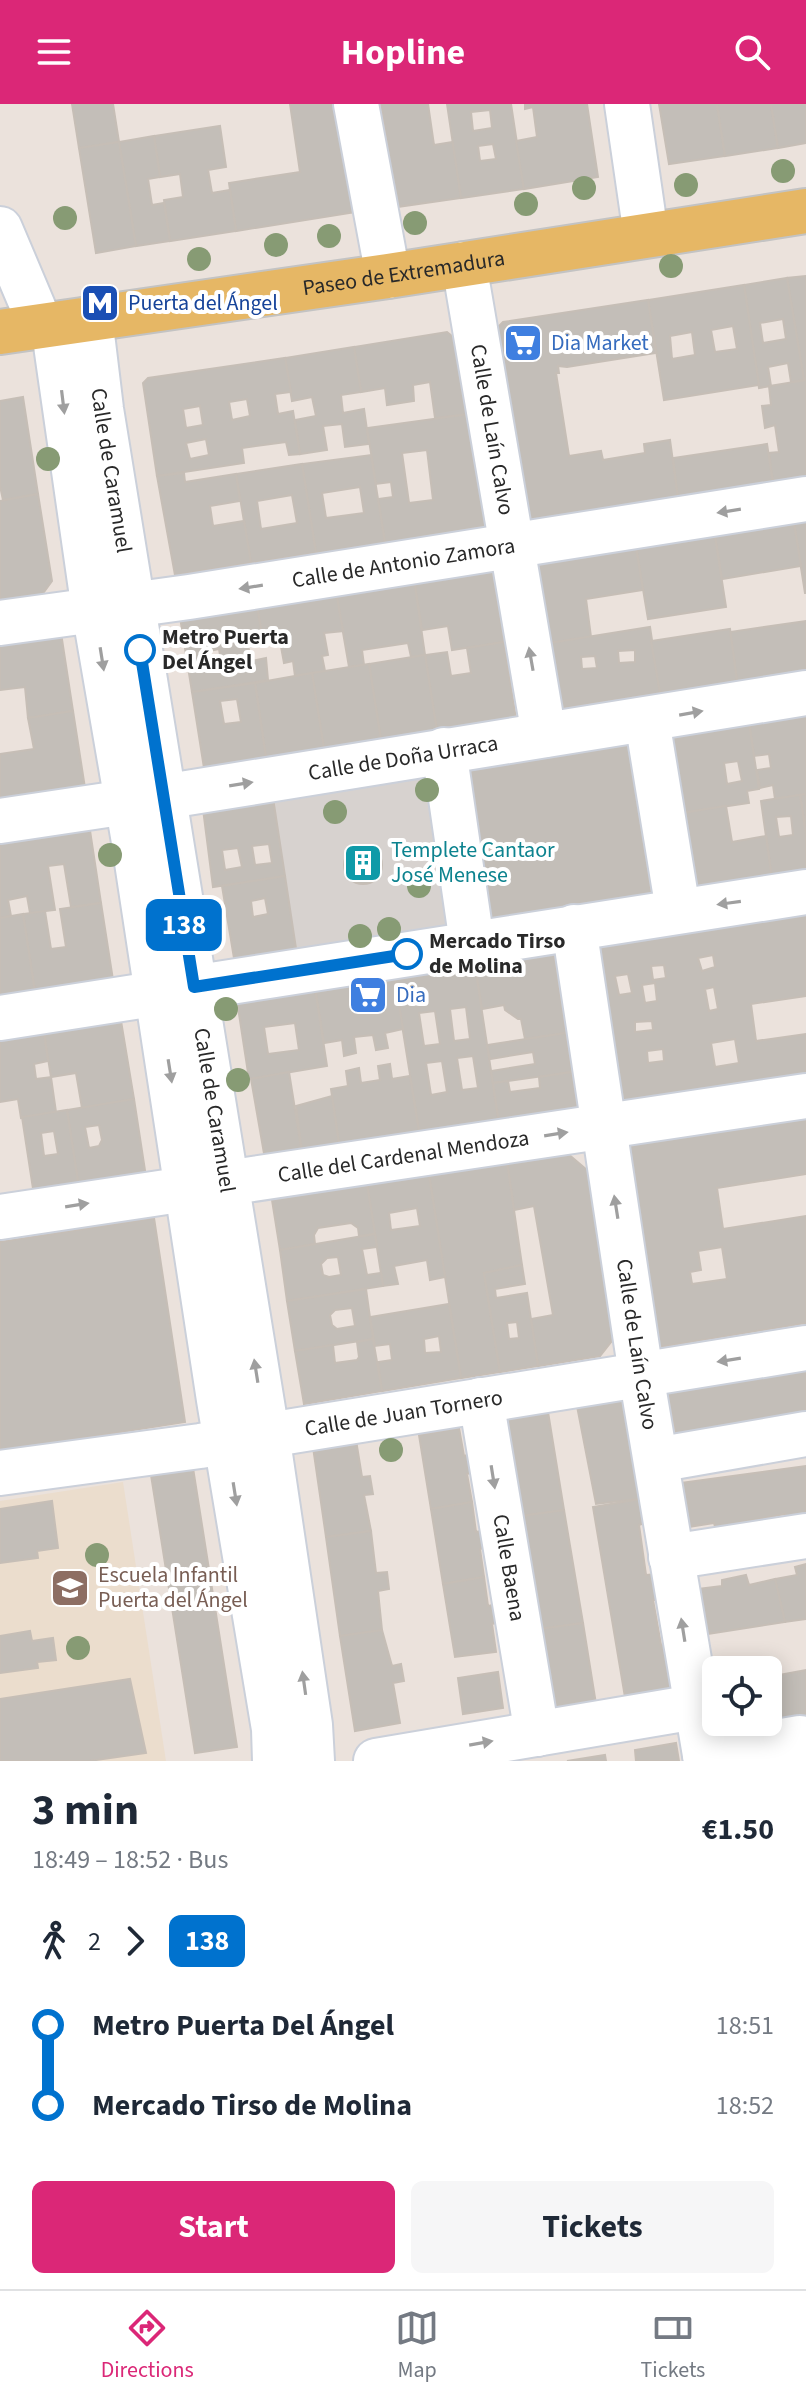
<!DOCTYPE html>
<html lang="en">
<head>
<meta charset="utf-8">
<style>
	body { margin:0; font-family:"Source Sans 3",sans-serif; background:#f6f6f7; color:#1f2937; height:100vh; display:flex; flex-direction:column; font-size:30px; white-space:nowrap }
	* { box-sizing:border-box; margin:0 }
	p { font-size:26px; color:#747a83 }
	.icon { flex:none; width:44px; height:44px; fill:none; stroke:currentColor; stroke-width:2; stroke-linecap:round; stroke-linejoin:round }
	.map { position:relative; height:1657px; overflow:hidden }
	.side { display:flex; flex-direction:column; background:#fff; flex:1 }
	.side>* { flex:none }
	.badge { padding:0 16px; border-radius:12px; font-size:28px; line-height:52px }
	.controls { position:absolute; left:702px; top:1552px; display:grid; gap:16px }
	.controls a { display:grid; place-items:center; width:80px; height:80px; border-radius:12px; background:#fff; box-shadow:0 4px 20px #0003; font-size:40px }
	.map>.badge { position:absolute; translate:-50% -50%; box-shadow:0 0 0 4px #fff }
	.legs { display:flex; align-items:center; gap:12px; height:88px; padding:0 32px; font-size:26px }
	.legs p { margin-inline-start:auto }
	.head { display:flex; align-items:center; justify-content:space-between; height:136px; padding:0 32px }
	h1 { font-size:44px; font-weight:700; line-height:60px }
	.primary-button { display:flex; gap:16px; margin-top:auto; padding:16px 32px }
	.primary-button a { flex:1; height:92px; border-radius:12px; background:#db2777; color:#fff; font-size:32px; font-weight:700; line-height:92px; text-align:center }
	.primary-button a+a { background:#f6f6f7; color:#1f2937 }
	ul { padding:0 32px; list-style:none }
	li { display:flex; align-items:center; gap:28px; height:80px; font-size:30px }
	li i { display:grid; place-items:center; width:12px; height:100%; margin:0 10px; background:currentColor }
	li i::after { content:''; width:20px; height:20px; margin:-10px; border:6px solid; border-radius:50%; background:#fff }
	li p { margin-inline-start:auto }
	li:first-child i { background:linear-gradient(#0000 50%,currentColor 0) }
	li:last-child i { background:linear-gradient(currentColor 50%,#0000 0) }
	header { display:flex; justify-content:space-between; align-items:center; height:104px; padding:0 32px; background:#db2777; color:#fff; font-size:36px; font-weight:700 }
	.tabs { display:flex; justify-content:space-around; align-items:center; height:112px; border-top:2px solid #e0e1e3; background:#fff; font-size:22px; color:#747a83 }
	.tabs a { display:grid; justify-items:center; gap:4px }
	.tabs .current { color:#db2777 }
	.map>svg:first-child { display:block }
	.education { fill:#ebddcd }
	.plaza { fill:#d7d2cf }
	.building { fill:#c3beb8; stroke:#c6beb6; stroke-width:2; fill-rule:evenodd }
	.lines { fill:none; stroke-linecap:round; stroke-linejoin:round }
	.minor-casing { stroke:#cbd0da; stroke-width:48 }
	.major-casing { stroke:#c3c3c3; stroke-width:48 }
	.minor { stroke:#fff; stroke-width:44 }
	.major { stroke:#e6b765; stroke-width:44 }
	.tree { fill:#879b74 }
	.oneway { fill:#9f9f9f }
	.line-1-casing { stroke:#fff; stroke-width:18 }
	.line-1 { stroke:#0072ce; stroke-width:12 }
	.stop-1-dot { fill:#fff; stroke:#0072ce; stroke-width:4 }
	.labels { text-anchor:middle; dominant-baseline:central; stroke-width:8; stroke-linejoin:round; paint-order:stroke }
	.street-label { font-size:22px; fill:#292929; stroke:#fff }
	.transit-label { font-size:22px; fill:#164399; stroke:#fff; text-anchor:start }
	.shop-label { font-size:22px; fill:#366cbe; stroke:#fff; text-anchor:start }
	.stop-label { font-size:22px; font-weight:bold; fill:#292929; stroke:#fff; text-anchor:start }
	.culture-label { font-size:22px; fill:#0d838f; stroke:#fff; text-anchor:start }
	.education-label { font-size:22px; fill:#785e54; stroke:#fff; text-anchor:start }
</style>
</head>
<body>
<header><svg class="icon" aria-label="menu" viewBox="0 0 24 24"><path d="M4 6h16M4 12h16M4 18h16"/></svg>Hopline<svg class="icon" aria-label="search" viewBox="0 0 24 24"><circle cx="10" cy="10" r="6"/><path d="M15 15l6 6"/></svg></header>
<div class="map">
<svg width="806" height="1657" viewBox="0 0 806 1657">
	<rect width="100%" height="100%" fill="#ebe2dc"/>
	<path class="education" d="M123 1378 166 1657H0V1397Z"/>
	<path class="plaza" d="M459 667 483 819 297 851 273 694Z"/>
	<g class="building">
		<path d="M72 0H113L119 38 79 44Z"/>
		<path d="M290 0H339L356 108 236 127 229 79 300 68Z"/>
		<path d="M381 0H428L434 41 453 38 461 94 397 103Z"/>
		<path d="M447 0H511L524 85 461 94ZM490 6 492 24 473 27 471 8ZM493 40 496 55 480 57 478 42Z"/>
		<path d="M525 0H587L598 73 524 85 516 37 537 33 533 3 525 5Z"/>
		<path d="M659 0H717L725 52 669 60Z"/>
		<path d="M717 0H771L778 44 725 52Z"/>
		<path d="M771 0H806V39L778 44Z"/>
		<path d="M220 22 226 63 208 66 212 89 230 86 236 127 170 137 164 96 183 93 180 70 160 73 154 32Z"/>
		<path d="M154 32 160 73 148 75 152 101 164 99 170 137 136 142 119 38Z"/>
		<path d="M119 38 136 142 96 149 79 44Z"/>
		<path d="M806 172V275L804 276 787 174Z"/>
		<path d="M787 174 804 276 791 278 788 259 768 263 771 282 759 284 744 181ZM783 215 786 235 763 239 760 219Z"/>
		<path d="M744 181 759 281 664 296 648 196ZM733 222 737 245 715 248 711 226ZM692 228 695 251 672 255 670 232Z"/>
		<path d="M648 196 656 249 567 263 558 262 559 269H556L569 352 601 347 603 356 645 349 644 340 670 336 678 394 535 416 528 414 496 230 498 223 503 218Z"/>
		<path d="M447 228 457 236 469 310 435 314 430 278 413 281 414 297 387 301 385 284 361 288 354 243Z"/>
		<path d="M354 243 361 288 341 291 343 309 364 305 369 340 345 343 342 320 323 322 327 346 300 350 295 316 316 312 312 293 292 297 285 254Z"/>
		<path d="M285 254 291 288 275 290 278 310 293 307 300 350 289 351 286 338 242 344 244 359 157 372 143 279 148 274ZM247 295 250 312 232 316 229 298ZM200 302 203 321 186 324 183 305ZM206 335 209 351 190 355 186 339Z"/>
		<path d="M806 276V374L773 379 769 349 779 348 775 321 765 324 762 302 771 301 769 282Z"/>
		<path d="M23 293 38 390 3 396 0 382V297Z"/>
		<path d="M469 310 487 422 385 439 378 395 393 393 391 378 376 380 367 324ZM427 346 433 396 409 399 402 349Z"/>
		<path d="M767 340 773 379 678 394 673 354Z"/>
		<path d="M371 351 385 439 316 449 302 360ZM360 383 364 409 326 414 322 389Z"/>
		<path d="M302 360 316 449 251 459 236 370ZM292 391 297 419 261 425 257 397Z"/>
		<path d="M184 369 185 378 236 370 240 397 210 402 213 422 244 417 251 459 175 471 157 372Z"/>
		<path d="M38 390 52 477 41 492 0 498V397Z"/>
		<path d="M806 411V489H805L793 413Z"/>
		<path d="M793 413 801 462 722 475 714 426Z"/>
		<path d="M714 426 726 503 648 515 635 437Z"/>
		<path d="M635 437 643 486 586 495 591 533 543 540 532 468 544 452Z"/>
		<path d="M492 463 504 538 452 546 448 522 422 526 414 475Z"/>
		<path d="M414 475 425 551 411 553 408 539 362 546 364 561 349 563 336 488Z"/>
		<path d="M336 488 343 527 324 529 328 551 322 552 325 567 295 572 293 557 284 559 280 537 263 538 257 501Z"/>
		<path d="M257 501 263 538 248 541 251 557 266 554 268 576 192 588 180 513ZM219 545 222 562 206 564 204 548Z"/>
		<path d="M806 517V566L737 577 730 528Z"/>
		<path d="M650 523 660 589 554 606 543 540ZM635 546V558L619 559 618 547ZM595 552 597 564 582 565 581 553Z"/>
		<path d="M730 525 737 577 660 589 651 537Z"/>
		<path d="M61 529 73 607 28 614 25 583 0 586V539Z"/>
		<path d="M504 538 516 615 437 627 425 551 447 548 451 572 471 569 467 544Z"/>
		<path d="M425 551 437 627 381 636 369 560Z"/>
		<path d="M369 560 381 636 324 645 312 569Z"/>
		<path d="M312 569 324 645 266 654 255 579Z"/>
		<path d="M255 579 266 654 204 664 192 588ZM237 595 241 618 224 620 220 597Z"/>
		<path d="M73 607 85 684 0 697V650L34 645 28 614Z"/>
		<path d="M806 610V690L775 695 773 681 760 684 757 666 771 664 769 650 754 652 749 619Z"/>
		<path d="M749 619 759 685 747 687 749 699 681 709 669 632ZM738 657 742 677 727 680 724 659Z"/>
		<path d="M628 641 652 792 483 819 459 667Z"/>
		<path d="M806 690V730L800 691Z"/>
		<path d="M800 691 806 730V770L772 775 761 697ZM791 712 793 731 779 733 776 713Z"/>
		<path d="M273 694 285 772 213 783 203 705ZM269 740 272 759 255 761 252 742ZM238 744 242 763 225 766 222 746Z"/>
		<path d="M726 702 732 738 766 732 772 775 693 789 681 709Z"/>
		<path d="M89 720 101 799 71 803 64 760 48 762 55 806 30 809 27 792 8 796 11 812 0 814V734Z"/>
		<circle cx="363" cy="761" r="19"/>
		<path d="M285 772 297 851 235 860 222 782ZM265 794 268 810 253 813 251 797Z"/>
		<path d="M101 799 113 876 35 888 23 810 45 807 51 845 66 843 60 805Z"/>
		<path d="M23 810 35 888 0 893V814Z"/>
		<path d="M806 811V892L751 900 756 937 806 930V971L618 1000 594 844ZM713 851 715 863 702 867 698 854ZM664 861 666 874 653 876 651 862ZM628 870 632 889 619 891 615 872ZM655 879 657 897 645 899 642 881ZM714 883 718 905 709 907 705 885ZM652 917 653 926 635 928V918ZM735 935 739 959 715 963 711 939ZM663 945 664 957 648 959 647 947Z"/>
		<path d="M554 850 566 929 525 935 521 915H518L505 906 504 901 482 905 475 862Z"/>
		<path d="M475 862 499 1019 419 1027 394 871ZM466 903 470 935 454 937 450 905ZM435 907 440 940 424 942 419 909ZM473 952 478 984 462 986 457 954ZM442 957 447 988 431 991 426 959Z"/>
		<path d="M394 871 403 925 385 929 388 944 376 946 373 931 354 933 356 949 344 952 342 936 324 939 315 884Z"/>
		<path d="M315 884 327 962 249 975 237 897ZM295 919 299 946 268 950 264 923Z"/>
		<path d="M121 917 134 995 82 1004 76 969 51 973 44 929Z"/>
		<path d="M44 929 48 957 34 960 36 975 51 973 56 1008 21 1014 18 995 0 998V936Z"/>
		<path d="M566 929 572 968 493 979 491 967 535 960 533 948 490 955 487 941Z"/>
		<path d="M390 960 392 975 410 972 419 1027 339 1040 331 985 348 982 346 967 359 964 361 979 380 976 378 962Z"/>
		<path d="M289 968 302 1049 265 1055 251 975Z"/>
		<path d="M572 968 578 1007 499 1019 493 979 508 977 510 988 540 984 539 973Z"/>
		<path d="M332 992 339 1040 302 1049 296 1002Z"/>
		<path d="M134 995 146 1073 79 1084 67 1006ZM99 1021 102 1036 99 1042 89 1044 85 1023Z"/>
		<path d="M67 1006 79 1084 34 1091 22 1013ZM54 1027 58 1050 44 1052 41 1029Z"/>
		<path d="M806 1009V1070L717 1084 723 1125 806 1112V1219L659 1243 622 1035ZM722 1143 727 1175 692 1180 690 1168 701 1166 698 1147Z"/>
		<path d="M567 1049 587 1066 615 1233 600 1252 538 1262 531 1215 553 1211 534 1102 514 1106 507 1058Z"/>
		<path d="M507 1058 522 1161 484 1169 500 1268 461 1274 429 1071Z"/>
		<path d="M429 1071 445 1173 430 1176 427 1156 394 1162 398 1180 383 1182 367 1080ZM417 1104 420 1122 391 1126 389 1109Z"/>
		<path d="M367 1080 375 1130 359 1132 358 1124 351 1119 318 1124 314 1131 315 1140 280 1146 272 1096Z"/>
		<path d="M154 1114 185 1318 0 1347V1138Z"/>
		<path d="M375 1130 377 1143 362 1145 367 1171 381 1169 383 1182 287 1197 280 1146ZM338 1153 341 1171 329 1173 323 1171 321 1160 327 1154Z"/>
		<path d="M522 1161 525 1180 495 1185 496 1194 527 1189 538 1262 500 1268 484 1169ZM517 1218 519 1234 509 1235 507 1219Z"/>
		<path d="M366 1185 373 1235 295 1247 287 1197ZM352 1204 355 1222 337 1225 332 1221 330 1211 335 1206Z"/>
		<path d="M449 1200 461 1274 382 1287 378 1258 392 1256 390 1240 375 1242 370 1213ZM439 1232 441 1248 425 1249 424 1235Z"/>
		<path d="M373 1235 382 1287 304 1300 295 1247 333 1241 335 1259 357 1256 359 1253 357 1238Z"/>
		<path d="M806 1266V1309L677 1334 667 1288Z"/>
		<path d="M626 1295 646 1394 596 1400 577 1302Z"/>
		<path d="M548 1308 564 1406 521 1412 502 1316Z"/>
		<path d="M459 1324 464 1352 467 1351 471 1369 467 1370 472 1398 431 1405 419 1331Z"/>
		<path d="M356 1336 362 1373 370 1372 373 1390 364 1391 371 1427 326 1433 313 1343Z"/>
		<path d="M806 1362V1417L789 1419 785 1410 738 1419V1425L716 1426 714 1419 688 1423 680 1379Z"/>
		<path d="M193 1364 237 1643 195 1649 151 1371Z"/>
		<path d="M646 1394 650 1417 639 1421 646 1471 656 1470 662 1496H653L661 1541 669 1543 673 1562 667 1565 673 1590 626 1599 593 1403Z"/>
		<path d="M52 1397 58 1444 37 1447 38 1454 0 1459V1405Z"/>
		<path d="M472 1398 476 1428 481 1427 484 1444 480 1445 484 1473 443 1480 431 1405Z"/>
		<path d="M564 1406 583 1519 539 1525 521 1412Z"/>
		<path d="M371 1427 376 1469 387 1468 389 1485 378 1487 382 1526 340 1532 326 1433Z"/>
		<path d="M806 1460V1515L785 1518 775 1475 797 1471 795 1463Z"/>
		<path d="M746 1471 749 1481 775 1475 785 1518 707 1530 697 1485 722 1482V1476Z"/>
		<path d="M484 1473 488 1502 493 1501 496 1519 492 1520 496 1548 455 1553 443 1480Z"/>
		<path d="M583 1519 596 1600 551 1609 539 1525Z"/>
		<path d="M382 1526 392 1562 401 1560 404 1577 393 1579 400 1619 355 1627 340 1532Z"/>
		<path d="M30 1527 32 1537 53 1534 56 1556 37 1558 38 1564 0 1569V1532Z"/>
		<path d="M806 1566V1614L719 1627 718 1618H768V1573Z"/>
		<path d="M498 1568 503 1604 463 1610 458 1574Z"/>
		<path d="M130 1575 146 1649 89 1657H0V1595Z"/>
		<path d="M676 1639 679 1657H636L635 1646Z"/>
		<path d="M605 1651 606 1657H567Z"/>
	</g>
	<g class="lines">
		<defs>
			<g id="minor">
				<path d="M356 0 388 172"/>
				<path d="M627 0 646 131"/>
				<path d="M0 125 41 222"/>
				<path id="s1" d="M464 160 544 631"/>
				<path id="s2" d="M90 214 101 305 267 1330 310 1621 312 1657"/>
				<path d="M53 220 94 506 133 732 219 1296 274 1625 275 1657"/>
				<path id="s3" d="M0 519 189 493 806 395"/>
				<path d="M647 616 678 806"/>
				<path d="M444 646 472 839"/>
				<path id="s4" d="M0 717 187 689 806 589"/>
				<path id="s5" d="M574 823 641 1270 706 1657"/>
				<path d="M0 914 806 788"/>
				<path id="s6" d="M0 1113 806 992"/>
				<path id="s7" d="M481 1296 537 1630"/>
				<path d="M656 1356 806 1330"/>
				<path id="s8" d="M0 1369 200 1342 806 1244"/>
				<path d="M671 1453 806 1432"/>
				<path d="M705 1650 800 1634 804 1657"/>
				<path d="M376 1657 695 1603"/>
			</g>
			<g id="major">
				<path id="s9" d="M0 228 388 172 806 107"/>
			</g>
		</defs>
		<use href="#minor" class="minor-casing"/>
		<use href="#major" class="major-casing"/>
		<use href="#minor" class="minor"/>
		<use href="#major" class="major"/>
	</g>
	<g class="tree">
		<circle cx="783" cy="67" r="12"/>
		<circle cx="686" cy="81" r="12"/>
		<circle cx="584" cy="84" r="12"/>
		<circle cx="526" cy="100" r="12"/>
		<circle cx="65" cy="114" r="12"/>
		<circle cx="415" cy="119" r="12"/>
		<circle cx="329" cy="132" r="12"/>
		<circle cx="276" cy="141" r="12"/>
		<circle cx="199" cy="155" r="12"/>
		<circle cx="671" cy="162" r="12"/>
		<circle cx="48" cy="355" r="12"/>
		<circle cx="427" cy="686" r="12"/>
		<circle cx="335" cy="708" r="12"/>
		<circle cx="110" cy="751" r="12"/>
		<circle cx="419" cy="782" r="12"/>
		<circle cx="389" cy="825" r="12"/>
		<circle cx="360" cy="832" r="12"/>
		<circle cx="226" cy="905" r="12"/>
		<circle cx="238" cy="976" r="12"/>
		<circle cx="391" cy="1346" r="12"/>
		<circle cx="97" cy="1451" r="12"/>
		<circle cx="78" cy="1544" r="12"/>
	</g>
	<defs><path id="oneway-solid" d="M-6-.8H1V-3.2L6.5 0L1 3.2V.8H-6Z" transform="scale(2)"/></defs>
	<g class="oneway">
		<use href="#oneway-solid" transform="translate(63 298) rotate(83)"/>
		<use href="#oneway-solid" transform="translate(729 407) rotate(171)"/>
		<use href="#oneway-solid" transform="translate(251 483) rotate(171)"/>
		<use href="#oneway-solid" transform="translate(102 555) rotate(81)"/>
		<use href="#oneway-solid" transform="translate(531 555) rotate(-100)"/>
		<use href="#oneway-solid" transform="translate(691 609) rotate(-10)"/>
		<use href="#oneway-solid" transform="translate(241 680) rotate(-9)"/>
		<use href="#oneway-solid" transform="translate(729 799) rotate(172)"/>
		<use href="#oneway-solid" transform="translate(170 967) rotate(81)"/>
		<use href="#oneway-solid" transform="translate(556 1030) rotate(-9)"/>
		<use href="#oneway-solid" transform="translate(77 1101) rotate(-9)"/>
		<use href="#oneway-solid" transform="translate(616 1103) rotate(-99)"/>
		<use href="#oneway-solid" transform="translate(729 1256) rotate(171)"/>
		<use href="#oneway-solid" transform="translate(256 1267) rotate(-99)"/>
		<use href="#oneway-solid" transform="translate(493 1373) rotate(81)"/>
		<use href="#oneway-solid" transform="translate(235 1390) rotate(81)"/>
		<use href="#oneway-solid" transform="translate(683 1526) rotate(-99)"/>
		<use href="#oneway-solid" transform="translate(304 1579) rotate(-98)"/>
		<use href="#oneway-solid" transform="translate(481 1639) rotate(-10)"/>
	</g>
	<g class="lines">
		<defs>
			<path id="line-1" d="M140 546 194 883 407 850"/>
		</defs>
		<use href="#line-1" class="line-1-casing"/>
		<use href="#line-1" class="line-1"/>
	</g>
	<defs>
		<symbol id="metro-square" viewBox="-11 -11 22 22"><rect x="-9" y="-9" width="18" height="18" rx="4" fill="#1a4fb4" stroke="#fff"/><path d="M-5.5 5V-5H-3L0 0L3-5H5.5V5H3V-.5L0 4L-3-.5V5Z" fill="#fff"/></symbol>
		<symbol id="supermarket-square" viewBox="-11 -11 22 22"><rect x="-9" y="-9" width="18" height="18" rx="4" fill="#3f7fe0" stroke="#fff"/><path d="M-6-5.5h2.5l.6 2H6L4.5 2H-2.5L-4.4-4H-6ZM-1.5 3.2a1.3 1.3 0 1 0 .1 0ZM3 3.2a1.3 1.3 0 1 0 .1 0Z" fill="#fff"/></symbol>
		<symbol id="building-square" viewBox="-11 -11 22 22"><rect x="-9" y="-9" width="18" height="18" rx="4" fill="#0f9aa8" stroke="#fff"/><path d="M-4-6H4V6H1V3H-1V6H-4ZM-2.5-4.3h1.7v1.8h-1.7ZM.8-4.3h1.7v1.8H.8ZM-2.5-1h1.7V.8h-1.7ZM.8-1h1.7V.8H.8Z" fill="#fff"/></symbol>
		<symbol id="school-square" viewBox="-11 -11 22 22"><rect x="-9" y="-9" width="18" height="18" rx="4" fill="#8d6e63" stroke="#fff"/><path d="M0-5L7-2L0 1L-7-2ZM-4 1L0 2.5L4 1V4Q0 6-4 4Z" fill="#fff"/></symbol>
	</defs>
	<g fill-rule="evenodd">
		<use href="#metro-square" x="78" y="177" width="44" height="44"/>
		<use href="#supermarket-square" x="501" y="217" width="44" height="44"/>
		<use href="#building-square" x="341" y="737" width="44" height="44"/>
		<use href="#supermarket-square" x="346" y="869" width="44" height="44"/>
		<use href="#school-square" x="48" y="1462" width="44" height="44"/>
	</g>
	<g class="stop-1-dot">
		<circle cx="140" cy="546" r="14"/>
		<circle cx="407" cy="850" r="14"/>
	</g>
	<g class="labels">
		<g class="street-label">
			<text stroke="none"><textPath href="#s9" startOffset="408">Paseo de Extremadura</textPath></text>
			<text stroke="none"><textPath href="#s1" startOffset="168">Calle de Laín Calvo</textPath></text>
			<text stroke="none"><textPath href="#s2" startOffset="154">Calle de Caramuel</textPath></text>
			<text stroke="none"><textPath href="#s3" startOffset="408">Calle de Antonio Zamora</textPath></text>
			<text stroke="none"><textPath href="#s4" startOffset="408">Calle de Doña Urraca</textPath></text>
			<text stroke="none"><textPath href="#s2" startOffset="802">Calle de Caramuel</textPath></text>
			<text stroke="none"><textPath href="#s6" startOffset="408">Calle del Cardenal Mendoza</textPath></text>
			<text stroke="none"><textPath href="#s5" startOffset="422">Calle de Laín Calvo</textPath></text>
			<text stroke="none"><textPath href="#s8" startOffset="408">Calle de Juan Tornero</textPath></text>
			<text stroke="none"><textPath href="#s7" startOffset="170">Calle Baena</textPath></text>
		</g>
		<g class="transit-label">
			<text x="128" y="199">Puerta del Ángel</text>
		</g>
		<g class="shop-label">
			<text x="551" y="239">Dia Market</text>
			<text x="396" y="891">Dia</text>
		</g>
		<g class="stop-label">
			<text x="162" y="533">Metro Puerta<tspan x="162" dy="25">Del Ángel</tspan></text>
			<text x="429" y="837">Mercado Tirso<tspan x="429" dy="25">de Molina</tspan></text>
		</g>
		<g class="culture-label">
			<text x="391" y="746">Templete Cantaor<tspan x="391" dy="25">José Menese</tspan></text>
		</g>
		<g class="education-label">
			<text x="98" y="1471">Escuela Infantil<tspan x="98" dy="25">Puerta del Ángel</tspan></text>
		</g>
	</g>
</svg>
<div class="controls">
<a><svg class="icon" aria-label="locate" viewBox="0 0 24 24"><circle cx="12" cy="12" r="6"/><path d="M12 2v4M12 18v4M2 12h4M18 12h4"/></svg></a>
</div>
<b class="badge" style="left:184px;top:821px;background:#0072ce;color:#fff">138</b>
</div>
<section class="side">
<div class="head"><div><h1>3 min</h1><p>18:49 – 18:52 · Bus</p></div><b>€1.50</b></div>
<div class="legs"><svg class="icon" aria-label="walk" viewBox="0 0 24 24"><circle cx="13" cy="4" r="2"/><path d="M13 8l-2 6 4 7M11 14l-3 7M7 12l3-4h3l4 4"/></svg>2<svg class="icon" aria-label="forward" viewBox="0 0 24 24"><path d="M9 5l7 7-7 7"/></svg><b class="badge" style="background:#0072ce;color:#fff">138</b></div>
<ul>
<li><i style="color:#0072ce"></i><b>Metro Puerta Del Ángel</b><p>18:51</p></li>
<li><i style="color:#0072ce"></i><b>Mercado Tirso de Molina</b><p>18:52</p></li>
</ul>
<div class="primary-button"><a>Start</a><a>Tickets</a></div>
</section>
<nav class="tabs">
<a class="current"><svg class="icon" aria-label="directions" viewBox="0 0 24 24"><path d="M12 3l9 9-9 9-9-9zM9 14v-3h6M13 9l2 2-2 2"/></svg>Directions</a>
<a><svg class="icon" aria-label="map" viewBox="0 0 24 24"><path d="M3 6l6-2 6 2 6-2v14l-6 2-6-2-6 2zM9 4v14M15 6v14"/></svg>Map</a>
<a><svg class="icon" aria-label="tickets" viewBox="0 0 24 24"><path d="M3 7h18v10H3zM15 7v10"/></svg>Tickets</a>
</nav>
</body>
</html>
